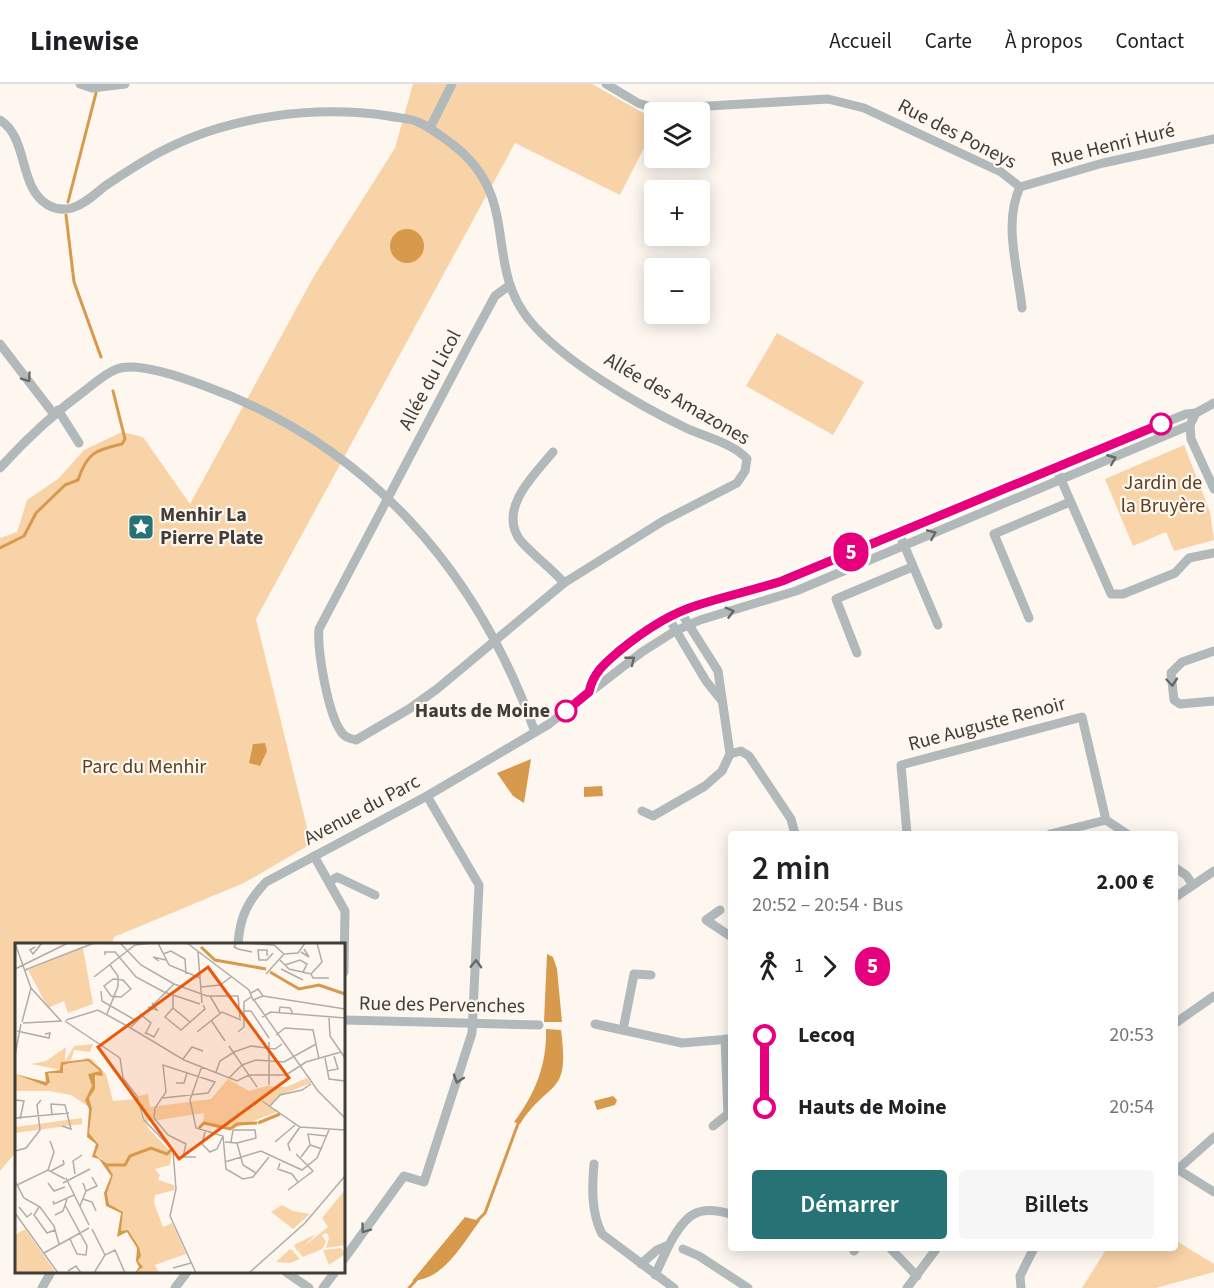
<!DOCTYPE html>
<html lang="fr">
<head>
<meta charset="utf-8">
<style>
	body { margin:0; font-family:"Source Sans 3",sans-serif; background:#f6f6f6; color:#202124; height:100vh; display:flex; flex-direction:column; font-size:22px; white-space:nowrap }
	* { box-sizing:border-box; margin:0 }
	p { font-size:20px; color:#757577 }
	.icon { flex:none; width:33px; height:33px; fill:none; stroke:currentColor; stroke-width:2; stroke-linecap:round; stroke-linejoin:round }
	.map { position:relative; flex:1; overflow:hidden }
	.sheet { position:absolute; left:728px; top:747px; width:450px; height:420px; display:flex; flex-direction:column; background:#fff; border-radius:6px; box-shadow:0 3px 15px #0003 }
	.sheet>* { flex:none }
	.badge { padding:0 12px; border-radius:20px; font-size:21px; line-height:39px }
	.tools { position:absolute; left:644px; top:18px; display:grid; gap:12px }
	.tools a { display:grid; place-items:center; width:66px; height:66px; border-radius:6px; background:#fff; box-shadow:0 3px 15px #0003; font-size:30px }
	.map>.badge { position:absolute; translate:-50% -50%; box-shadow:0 0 0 3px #fff }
	.legs { display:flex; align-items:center; gap:9px; height:66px; padding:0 24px; font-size:20px }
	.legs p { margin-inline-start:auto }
	.overview { display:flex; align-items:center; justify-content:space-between; height:102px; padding:0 24px }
	h1 { font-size:33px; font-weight:600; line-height:45px }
	.action { display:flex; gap:12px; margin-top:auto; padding:12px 24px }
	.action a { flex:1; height:69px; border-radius:6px; background:#277274; color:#fff; font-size:24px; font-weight:600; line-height:69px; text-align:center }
	.action a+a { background:#f6f6f6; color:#202124 }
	ul { padding:0 24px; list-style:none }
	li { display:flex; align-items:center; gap:21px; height:72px; font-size:22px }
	li i { display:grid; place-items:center; width:9px; height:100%; margin:0 8px; background:currentColor }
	li i::after { content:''; width:15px; height:15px; margin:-8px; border:4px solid; border-radius:50%; background:#fff }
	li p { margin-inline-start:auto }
	li:first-child i { background:linear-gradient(#0000 50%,currentColor 0) }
	li:last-child i { background:linear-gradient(currentColor 50%,#0000 0) }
	header { display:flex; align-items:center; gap:36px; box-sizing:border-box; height:84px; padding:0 30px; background:#fff; border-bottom:2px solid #e0e0e0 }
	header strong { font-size:28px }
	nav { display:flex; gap:33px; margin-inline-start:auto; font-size:21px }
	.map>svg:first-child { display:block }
	.green { fill:#f9d3a8 }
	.water { fill:#d7994b }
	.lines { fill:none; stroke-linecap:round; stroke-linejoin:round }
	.stream { stroke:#d7994b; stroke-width:3 }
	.minor { stroke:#b1b9ba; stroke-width:9 }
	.oneway { stroke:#686865 }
	.line-1-casing { stroke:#fff; stroke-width:14 }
	.line-1 { stroke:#e6007e; stroke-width:9 }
	.stop-1-dot { fill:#fff; stroke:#e6007e; stroke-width:3 }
	.labels { text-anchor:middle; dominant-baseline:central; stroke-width:4.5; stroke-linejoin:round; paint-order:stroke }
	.street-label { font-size:20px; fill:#403c37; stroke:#fdf7f0 }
	.park-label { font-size:20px; fill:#5a401f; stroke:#fdf7f0 }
	.poi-label { font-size:20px; font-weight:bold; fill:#403c37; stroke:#fdf7f0; text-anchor:start }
	.stop-label { font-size:20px; font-weight:bold; fill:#403c37; stroke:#fdf7f0; text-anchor:end }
	.inset-river { fill:none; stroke:#d7994b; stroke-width:3 }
	.inset-road { fill:none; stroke:#b1aca6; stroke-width:1.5 }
	.view { fill:#e8590c; fill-opacity:0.15; stroke:#e8590c; stroke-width:3 }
	.inset-edge { fill:none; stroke:#403c37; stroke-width:3 }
</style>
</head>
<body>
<header>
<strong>Linewise</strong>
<nav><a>Accueil</a><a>Carte</a><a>À propos</a><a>Contact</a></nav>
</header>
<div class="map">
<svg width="1214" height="1204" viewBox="0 0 1214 1204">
	<rect width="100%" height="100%" fill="#fdf7f0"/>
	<g class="green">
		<path d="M413 0H592L654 35V44L620 111 515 59 256 535 311 760 244 799 114 853 112 860H16V1068L0 1087V454L17 448 27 416 58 395 84 366 122 348 143 353 190 420 314 192 395 64Z"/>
		<path d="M777 249 864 298 833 351 746 302Z"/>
		<path d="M1184 361 1210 428 1214 456 1174 467 1166 448 1133 462 1105 395Z"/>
		<path d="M1175 1156 1214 1180V1188L1156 1204H1082L1107 1164H1174Z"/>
	</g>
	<g class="water">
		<circle cx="407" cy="162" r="17"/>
		<path d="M265 659 267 667 260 682 249 679 253 660Z"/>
		<path d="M531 675 524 719 513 712 497 689Z"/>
		<path d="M602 702 603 712 584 713V703Z"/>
		<path d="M547 870 553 873 557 885 562 938H544Z"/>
		<path d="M546 945 561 946C570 1014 550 994 520 1040L514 1038C535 1010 547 981 546 945Z"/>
		<path d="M613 1012 617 1016 615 1021 597 1026 594 1017Z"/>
		<path d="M465 1133 480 1137C461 1161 445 1195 412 1197Z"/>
	</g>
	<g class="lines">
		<g class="stream">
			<path d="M68 118 96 9"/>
			<path d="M66 131 74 198 101 273"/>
			<path d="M0 464 24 452 36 429 65 401 78 396C87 369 95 366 122 360L125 355 113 307"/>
			<path d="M476 1138 485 1129 519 1037"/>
			<path d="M409 1204 417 1195"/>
		</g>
		<g class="minor">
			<path d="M80 0 92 4 125 0"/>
			<path d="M606 0 638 19 658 25 828 15 864 24 1001 88 1020 103"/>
			<path d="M0 36C29 54 18 104 48 121 55 125 64 126 72 124 85 120 95 110 105 102 123 90 141 78 160 68 228 32 314 21 389 32 398 34 410 34 418 38 430 43 441 52 452 60 523 114 482 179 530 237 563 277 638 321 686 344 705 353 733 359 747 375L745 387 737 399 663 437 564 499 437 605 409 625 356 656C348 654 344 653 340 646 328 628 317 567 319 545L469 260 495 212 510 201"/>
			<path d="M430 44 452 0"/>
			<path d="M1020 103 1103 79 1214 55"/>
			<path d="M1020 103C1003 139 1018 185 1022 224"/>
			<path d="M0 260 53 329"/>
			<path d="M58 326 79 359"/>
			<path d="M1190 341 1191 355 1214 405"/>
			<path d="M553 368C535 390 500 422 518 453 524 464 554 486 564 499"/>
			<path d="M0 384C27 354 54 329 87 305 96 298 106 289 117 285 138 277 184 294 205 302 368 361 477 486 535 648"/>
			<path d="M1056 384 1111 510H1123L1175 489 1189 474 1214 469"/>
			<path d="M899 449 938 541"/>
			<path d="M668 533 706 597 722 617"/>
			<path d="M1029 534 994 450 1070 418"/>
			<path d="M1214 567 1182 578 1171 589 1174 616 1180 620 1214 617"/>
			<path d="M857 569 836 515 912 483"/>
			<path d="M589 608C595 577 643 546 670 532 705 515 745 511 782 497 918 445 1051 385 1186 330L1196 329"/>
			<path d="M730 670 741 667 749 672 791 735 795 750"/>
			<path d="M642 727 653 732 705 702 722 687 730 670 718 587 680 527"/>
			<path d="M907 750 901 681 1082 633 1106 736 1127 750"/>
			<path d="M1050 750 1106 736"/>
			<path d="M314 772 345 827 344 888"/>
			<path d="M1174 783 1186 791 1193 801"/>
			<path d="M329 798 337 793 375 811"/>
			<path d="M1174 814 1214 787"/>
			<path d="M720 826 706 836 730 852"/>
			<path d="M238 860C240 833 247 818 266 798L427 712 549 640 642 568 675 547 700 536 796 507 1190 341 1196 329 1214 319"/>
			<path d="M344 936 539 941"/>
			<path d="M595 940 682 959 730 955"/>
			<path d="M1174 940 1214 912"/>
			<path d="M623 946 634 890 651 891"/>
			<path d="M713 1042 728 1030 725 955"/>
			<path d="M594 1080C592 1104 591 1128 602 1150L674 1204"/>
			<path d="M1174 1083 1214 1108"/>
			<path d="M1178 1085 1214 1053"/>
			<path d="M669 1161C685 1131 697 1120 730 1130"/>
			<path d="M890 1164 917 1192"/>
			<path d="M683 1165 699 1172 748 1204"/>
			<path d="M854 1167 856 1164"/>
			<path d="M344 1175 404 1092 424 1098 472 949 479 801 427 712"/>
			<path d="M641 1180 657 1166 669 1161 655 1191"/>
			<path d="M286 1188 309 1204"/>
			<path d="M42 1204 51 1188"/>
			<path d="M175 1204 187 1188"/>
			<path d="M323 1204 335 1188"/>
			<path d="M907 1204 937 1164"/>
			<path d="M1021 1204 1020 1192 1034 1164"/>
		</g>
	</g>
	<defs><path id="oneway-chevron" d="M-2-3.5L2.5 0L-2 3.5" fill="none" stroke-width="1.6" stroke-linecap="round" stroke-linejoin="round" transform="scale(1.5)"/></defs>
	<g class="oneway">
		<use href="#oneway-chevron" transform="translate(27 294) rotate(54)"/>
		<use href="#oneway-chevron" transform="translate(1112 375) rotate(-22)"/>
		<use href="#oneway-chevron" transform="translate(932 450) rotate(-23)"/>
		<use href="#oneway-chevron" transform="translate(730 528) rotate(-15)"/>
		<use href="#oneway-chevron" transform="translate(631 576) rotate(-38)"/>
		<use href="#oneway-chevron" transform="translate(1172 598) rotate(85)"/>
		<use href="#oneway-chevron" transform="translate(476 880) rotate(-88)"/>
		<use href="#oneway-chevron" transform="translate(458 995) rotate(108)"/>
		<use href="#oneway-chevron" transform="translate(365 1145) rotate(126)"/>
	</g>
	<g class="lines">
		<defs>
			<path id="line-1" d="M566 627 589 608C593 589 605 579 618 568 642 548 668 530 698 521 726 512 754 506 782 497L1161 340"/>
		</defs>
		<use href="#line-1" class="line-1-casing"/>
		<use href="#line-1" class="line-1"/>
	</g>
	<defs>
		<symbol id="sight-square" viewBox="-11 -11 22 22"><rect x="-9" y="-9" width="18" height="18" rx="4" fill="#277274" stroke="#fdf7f0"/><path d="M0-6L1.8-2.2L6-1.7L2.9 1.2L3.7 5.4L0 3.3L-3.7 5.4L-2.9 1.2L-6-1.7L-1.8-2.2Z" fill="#fff"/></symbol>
	</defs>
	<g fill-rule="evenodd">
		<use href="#sight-square" x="126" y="428" width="30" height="30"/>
	</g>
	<g class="stop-1-dot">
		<circle cx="1161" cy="340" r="10"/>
		<circle cx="566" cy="627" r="10"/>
	</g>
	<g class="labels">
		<g class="street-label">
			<text transform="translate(957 50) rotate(27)">Rue des Poneys</text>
			<text transform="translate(1113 61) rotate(-14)">Rue Henri Huré</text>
			<text transform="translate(430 296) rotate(-62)">Allée du Licol</text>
			<text transform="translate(677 315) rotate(30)">Allée des Amazones</text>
			<text transform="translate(987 640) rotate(-15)">Rue Auguste Renoir</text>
			<text transform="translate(362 726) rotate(-28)">Avenue du Parc</text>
			<text transform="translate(442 921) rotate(1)">Rue des Pervenches</text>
		</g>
		<g class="park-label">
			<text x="1163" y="399">Jardin de<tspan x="1163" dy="23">la Bruyère</tspan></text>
			<text x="144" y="683">Parc du Menhir</text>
		</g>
		<g class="poi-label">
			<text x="160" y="431">Menhir La<tspan x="160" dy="23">Pierre Plate</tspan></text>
		</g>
		<g class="stop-label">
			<text x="550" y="627">Hauts de Moine</text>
		</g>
	</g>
	<g transform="translate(15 859)">
		<rect width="330" height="330" fill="#fdf7f0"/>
		<path d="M68 5 78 61 53 70 49 58 33 65 13 27ZM78 101 75 109 59 107 56 117 46 119V127L16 121 31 118 51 104 50 118 59 103ZM72 115 77 116 91 131 98 158 121 156 133 185 157 210 155 222 140 226 145 232 143 237 159 242 160 247 140 252 139 260 148 284 157 280 171 311 140 322 144 330H120L127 324 123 319 124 304 113 287 106 289 108 269 94 261 92 248 98 232 86 215 79 213 84 202 74 190 77 166 73 157 81 135 78 130 86 132V126L80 120 67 116ZM73 118 85 128 73 131 77 135V146L71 154 74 164 56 152 35 148H0V131L31 143 35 139 33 130H47L48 122 55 120ZM292 135 296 140 263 153 255 164 264 168 215 187 188 181 189 170 131 179 123 153 133 151 135 164 196 156 213 136 234 148 252 143 271 144ZM67 175V181L0 190V184ZM330 247V302L311 305 314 295 320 294 314 295 312 290 307 292 311 299 307 306 288 314 283 308 288 304 282 308 279 302 301 291 289 303 313 284 307 275ZM267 262 278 268 295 271 278 286 256 269ZM10 286 41 330H0V292ZM326 305 330 311 314 322 308 307ZM275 306 280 309 276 312 280 310 285 316 275 320 261 319Z" fill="#f9d3a8"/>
		<path d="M74 116 86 126 88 133 80 132V146L74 155 77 166 74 190 84 202 80 212 91 220 98 232 92 250 94 261 108 269 106 288 113 287 124 304 126 313 123 318 128 324 120 330 124 324 121 318 122 305 112 289 102 294 106 270 91 263 89 250 96 233 84 216 77 214 81 201 72 194 74 166 70 157 77 143 73 131 85 128 73 118 55 120 48 122V130H33L35 139 31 143 0 131 31 139 30 129 45 127 46 119Z" fill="#d7994b"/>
		<path class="inset-river" d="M186 4 200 17 251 26M255 29 284 46 304 42 330 51M243 180 265 171M184 185 189 180 215 186 222 181 242 180M90 222H110L115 213 136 205 152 211 156 207"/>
		<path class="inset-road" d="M0 0 16 45 46 78M105 0 126 22 159 41 192 53H223L225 75M143 0 154 22 185 35M172 0 234 47 238 57 248 53 243 46 236 50M228 0 259 2 269 11M221 1 219 4 223 6 237 9M20 4 15 7 18 11 27 0M183 9 187 60M286 9 294 14 289 6M148 11 156 8 170 16 171 31M269 11 283 10 290 0M90 12V9H100L121 34 149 49 185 61M252 13V7H243L244 17H252L258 10M265 17 274 26 296 31 307 19 302 0M144 18 138 14 151 17M270 22 285 17 292 21 288 29M0 26 53 0M266 26 288 37M10 27 79 0M251 31 269 11M296 31 298 35H314M79 34 120 2 136 0M98 36 108 37 116 46 106 54 96 53 89 43ZM186 44 205 42 216 34M86 48 87 58 120 77M158 53V65L150 74 166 87 190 66 188 62M195 53 205 70M248 53 330 66M239 57 303 148 330 175M133 64 142 67 137 60M158 65 175 79M229 68H236L254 95M264 70 265 64 275 65 278 71M92 71 103 43V33L95 22M125 71 136 80 130 91M247 74 256 69 330 75M314 75 315 93 330 115M51 77 83 67 114 84M196 77 210 98M50 78 105 115M7 79 16 45M8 80 47 78M114 84 169 117 222 138 234 132H271L291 119 326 109M116 84 159 41M2 88 34 95 35 90 30 91M182 89 207 69 226 77M223 89 229 84V59L236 54M131 90 139 94 144 85M261 92 270 85 298 87 304 116M214 103 242 144M0 112 6 81M105 115 108 135 122 153 129 177 158 207 161 246 155 273 181 330M310 115 314 136 330 138M168 116 177 104 188 108M187 123 175 157 181 185 208 193 211 226 228 236 238 234 254 214M312 128 323 126 319 113M201 129 205 118 219 109 236 103 260 106 267 101M214 135 227 122 241 117 269 119 301 101M161 140H169L172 130M254 142V99M148 155 193 150 200 139 148 122 151 149 140 165 139 175 153 192 171 201 168 214H181M0 157 9 158 5 176M247 158 285 184 330 187M255 163 265 152 287 147 296 141M37 173 36 161 50 162 56 186 47 183M0 175 54 170M190 189 187 201 195 209 202 206 208 193M210 199 222 200 228 222 241 230M216 199 218 187H240L241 195 222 200M260 199 280 182M295 202 293 191 312 193M0 208 11 205 25 187 22 162 26 157M275 208 273 201 285 184M286 214 295 202 307 206M210 219 246 208 287 227 302 215 314 187M265 220 263 226 277 231 283 239M33 227 39 209 35 198M36 228 49 221 48 217M60 231 58 218 67 212M51 235 74 282M0 238 9 255 25 264 39 283 44 301M33 240 39 248 50 244M48 240 75 226M2 242 33 227 50 236M273 247 298 228 281 211M71 248 82 243 77 234M68 256 77 259 81 268M38 258 39 261 59 252M50 262 72 303 71 312 62 311 55 296M65 263 71 248 68 240M4 264 12 274 17 270M24 264 19 272 32 290 40 287M0 270 43 330M40 272 48 268 52 256M77 286 90 312M29 310 74 285M158 325 176 320M53 328 61 323 66 330M79 330 90 312 100 307 110 330M234 330 290 280 330 233"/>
		<path class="view" d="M193 24 274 135 164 216 83 104Z"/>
		<rect width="330" height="330" class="inset-edge"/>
	</g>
</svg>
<div class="tools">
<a><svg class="icon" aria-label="layers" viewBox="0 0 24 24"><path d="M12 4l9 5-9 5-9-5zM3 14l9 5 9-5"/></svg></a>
<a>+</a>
<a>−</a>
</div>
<b class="badge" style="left:851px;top:468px;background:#e6007e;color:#fff">5</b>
<section class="sheet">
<div class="overview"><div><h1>2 min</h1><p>20:52 – 20:54 · Bus</p></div><b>2.00 €</b></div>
<div class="legs"><svg class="icon" aria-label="walk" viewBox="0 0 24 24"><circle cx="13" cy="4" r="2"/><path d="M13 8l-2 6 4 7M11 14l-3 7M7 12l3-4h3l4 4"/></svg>1<svg class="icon" aria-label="forward" viewBox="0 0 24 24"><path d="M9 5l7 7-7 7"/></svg><b class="badge" style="background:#e6007e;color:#fff">5</b></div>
<ul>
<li><i style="color:#e6007e"></i><b>Lecoq</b><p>20:53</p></li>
<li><i style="color:#e6007e"></i><b>Hauts de Moine</b><p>20:54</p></li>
</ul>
<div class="action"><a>Démarrer</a><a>Billets</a></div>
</section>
</div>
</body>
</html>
